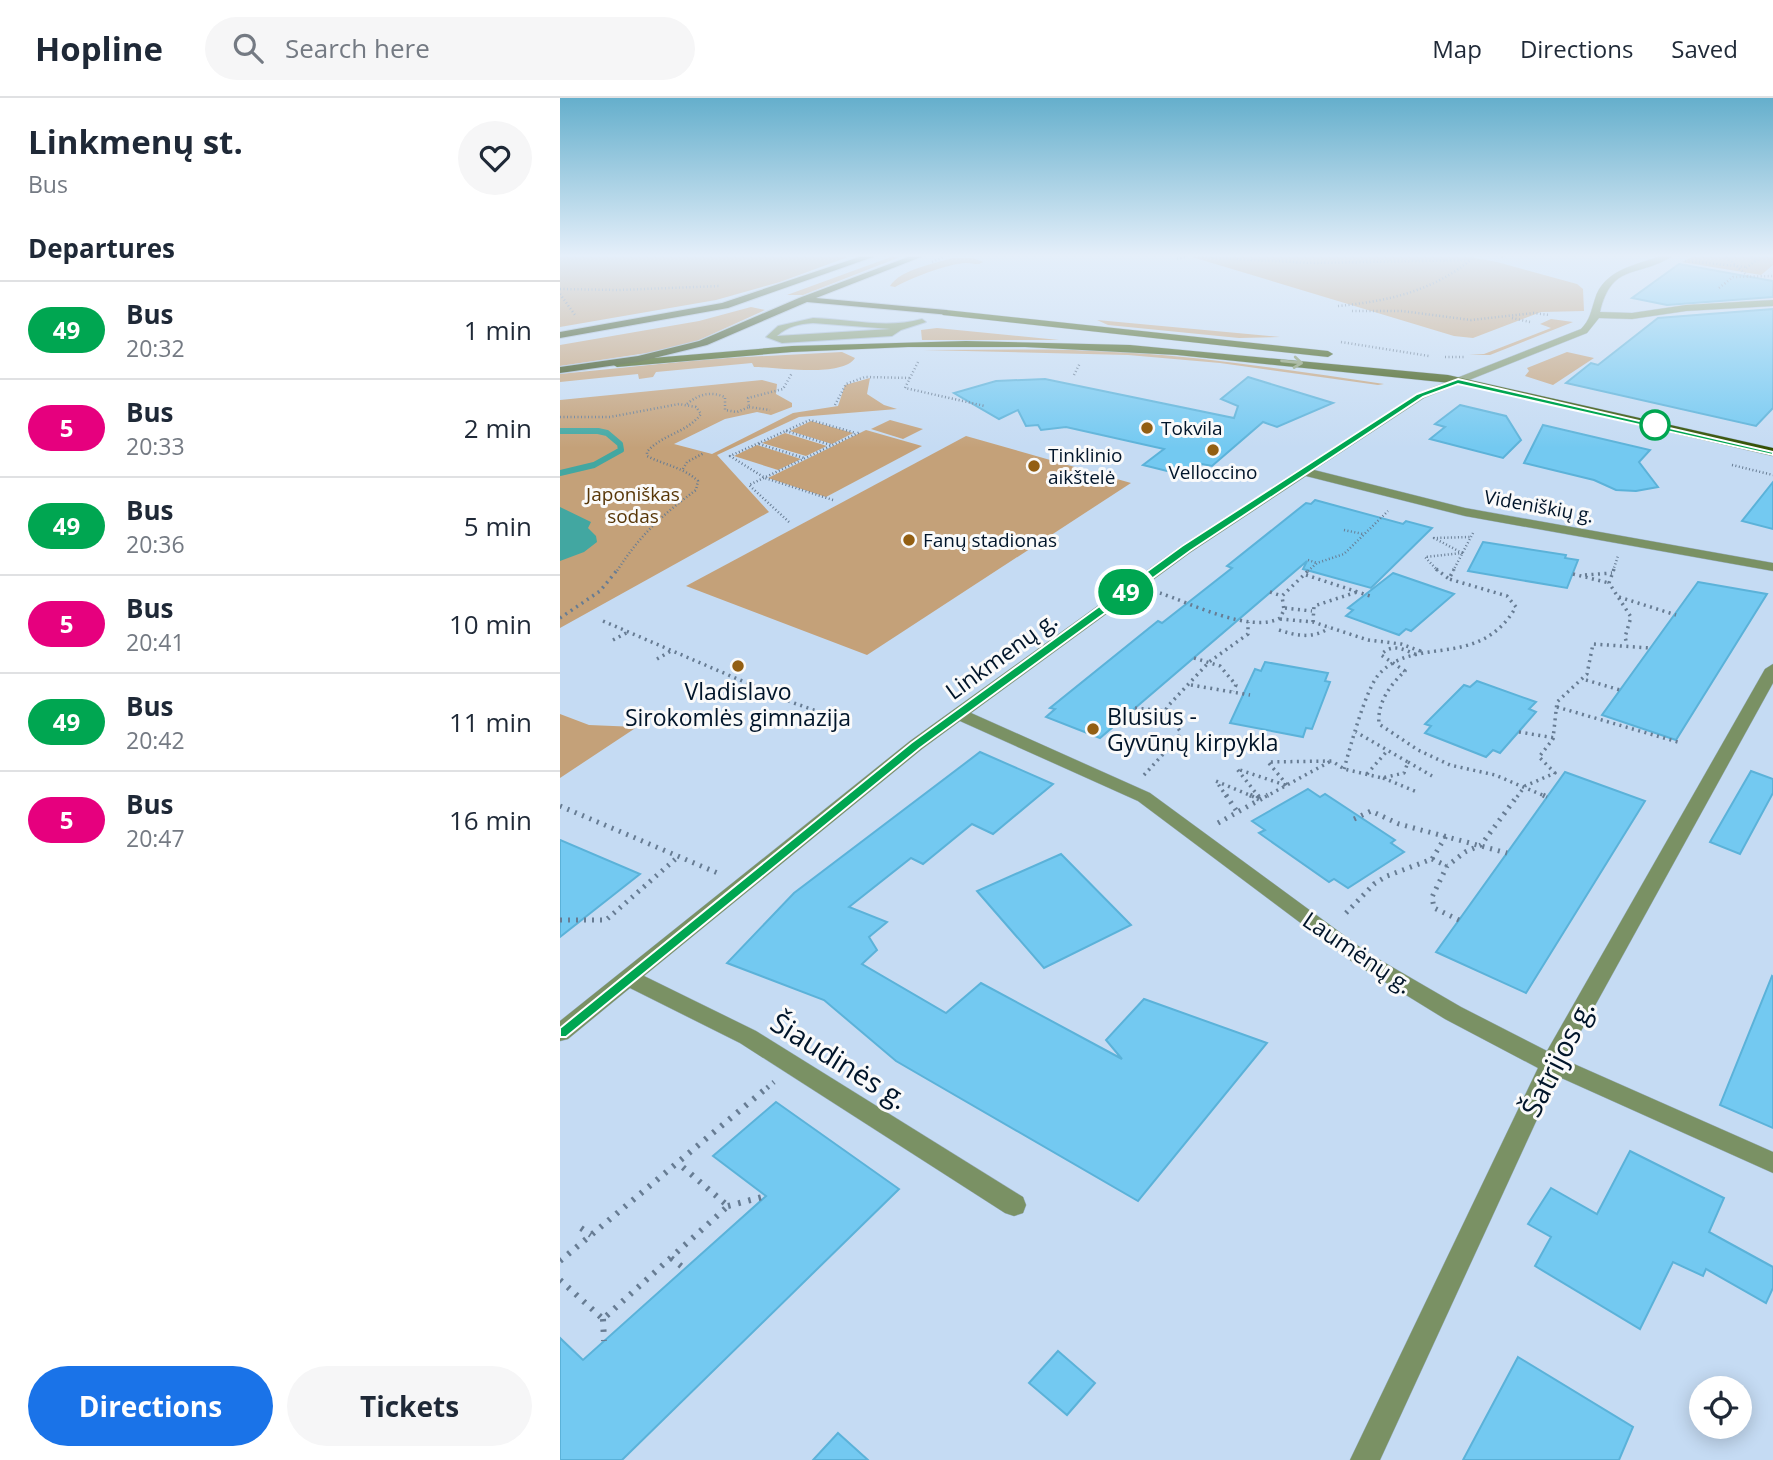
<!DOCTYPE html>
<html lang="en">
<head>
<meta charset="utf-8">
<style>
	body { margin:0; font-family:"Open Sans",sans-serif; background:#f6f6f7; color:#1f2937; height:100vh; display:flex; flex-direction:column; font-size:26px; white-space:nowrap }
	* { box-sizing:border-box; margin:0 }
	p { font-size:23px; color:#747a83 }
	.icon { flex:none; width:38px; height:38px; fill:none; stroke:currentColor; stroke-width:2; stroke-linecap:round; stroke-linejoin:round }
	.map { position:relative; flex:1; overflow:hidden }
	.drawer { display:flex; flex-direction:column; background:#fff; width:560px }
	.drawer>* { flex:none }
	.badge { padding:0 14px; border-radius:23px; font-size:24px; line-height:46px }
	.controls { position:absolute; left:1129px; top:1278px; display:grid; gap:14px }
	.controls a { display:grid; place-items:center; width:63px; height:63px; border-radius:50%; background:#fff; box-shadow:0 4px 18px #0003; font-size:35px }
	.map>.badge { position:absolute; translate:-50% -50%; box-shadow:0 0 0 4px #fff }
	h2 { padding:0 28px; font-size:26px; line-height:63px }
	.round { display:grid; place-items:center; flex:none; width:74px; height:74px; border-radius:37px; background:#f6f6f7 }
	.summary { display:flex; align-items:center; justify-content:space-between; height:119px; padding:0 28px }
	h1 { font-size:33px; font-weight:700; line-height:52px }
	.action { display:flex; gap:14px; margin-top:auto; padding:14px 28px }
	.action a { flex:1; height:80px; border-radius:42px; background:#1a73e8; color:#fff; font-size:28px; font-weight:700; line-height:80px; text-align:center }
	.action a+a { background:#f6f6f7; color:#1f2937 }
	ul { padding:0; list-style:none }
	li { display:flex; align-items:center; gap:21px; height:98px; padding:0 28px; border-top:2px solid #e0e1e3 }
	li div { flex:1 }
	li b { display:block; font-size:26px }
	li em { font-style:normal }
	li .badge { min-width:77px; font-weight:700; text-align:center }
	header { display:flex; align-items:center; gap:42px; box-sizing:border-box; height:98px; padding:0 35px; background:#fff; border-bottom:2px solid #e0e1e3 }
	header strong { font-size:33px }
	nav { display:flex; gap:38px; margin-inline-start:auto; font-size:24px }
	.search { width:490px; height:63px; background:#f6f6f7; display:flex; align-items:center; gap:18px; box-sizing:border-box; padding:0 24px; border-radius:38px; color:#747a83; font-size:26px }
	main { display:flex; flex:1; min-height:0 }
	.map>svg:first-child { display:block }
	.green { fill:#c4a179 }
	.water { fill:#42a7a1 }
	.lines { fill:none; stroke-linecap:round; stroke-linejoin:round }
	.stream { stroke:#42a7a1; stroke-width:6 }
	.building { fill:#73c9f1; stroke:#5bb2d9; stroke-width:2 }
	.service-casing { stroke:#a2b7cf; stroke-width:2 }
	.minor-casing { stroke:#a2b7cf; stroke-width:1 }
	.primary-casing { stroke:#a2b7cf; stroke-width:1 }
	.trunk-casing { stroke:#a2b7cf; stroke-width:2 }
	.path-far3 { stroke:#677c93; stroke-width:2.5; stroke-dasharray:1 2.5; stroke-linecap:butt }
	.path-far2 { stroke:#677c93; stroke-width:3.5; stroke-dasharray:2 4.5; stroke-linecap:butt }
	.path-far1 { stroke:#677c93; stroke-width:5; stroke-dasharray:2 6; stroke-linecap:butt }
	.path { stroke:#677c93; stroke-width:6; stroke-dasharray:2.5 8; stroke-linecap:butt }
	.service { fill:#7a9164; fill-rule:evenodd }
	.minor { fill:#7a9164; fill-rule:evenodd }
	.primary { fill:#345104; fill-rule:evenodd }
	.trunk { fill:#2d440c; fill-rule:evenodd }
	.oneway { stroke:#839566 }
	.line { fill:#00a651; stroke:#fff; stroke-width:2 }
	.stop-dot { fill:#fff; stroke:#00a651; stroke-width:3.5 }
	.poi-dot { fill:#935f13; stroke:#fafafa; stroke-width:2.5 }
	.labels { text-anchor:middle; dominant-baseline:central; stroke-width:6; stroke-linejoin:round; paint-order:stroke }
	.far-poi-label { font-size:19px; fill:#01152a; stroke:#fafafa; text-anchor:start }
	.far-park-label { font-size:19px; fill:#573607; stroke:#fafafa }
	.far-street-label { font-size:19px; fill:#01152a; stroke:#fafafa }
	.street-label { font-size:23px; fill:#01152a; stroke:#fafafa }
	.poi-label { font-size:23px; fill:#01152a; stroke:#fafafa }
	.near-street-label { font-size:28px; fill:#01152a; stroke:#fafafa }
</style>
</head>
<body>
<header>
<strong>Hopline</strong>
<div class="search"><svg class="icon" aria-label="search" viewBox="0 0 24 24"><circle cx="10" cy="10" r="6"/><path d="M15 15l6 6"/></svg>Search here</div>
<nav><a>Map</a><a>Directions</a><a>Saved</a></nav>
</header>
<main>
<section class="drawer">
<div class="summary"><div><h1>Linkmenų st.</h1><p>Bus</p></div><a class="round"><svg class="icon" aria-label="heart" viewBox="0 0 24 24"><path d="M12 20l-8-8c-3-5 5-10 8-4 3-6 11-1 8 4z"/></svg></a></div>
<h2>Departures</h2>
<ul>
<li><span class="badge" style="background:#00a651;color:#fff">49</span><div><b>Bus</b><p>20:32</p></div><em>1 min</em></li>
<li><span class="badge" style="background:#e6007e;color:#fff">5</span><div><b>Bus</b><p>20:33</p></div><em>2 min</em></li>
<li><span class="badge" style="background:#00a651;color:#fff">49</span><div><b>Bus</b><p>20:36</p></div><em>5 min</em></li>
<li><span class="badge" style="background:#e6007e;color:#fff">5</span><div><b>Bus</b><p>20:41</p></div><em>10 min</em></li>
<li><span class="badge" style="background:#00a651;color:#fff">49</span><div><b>Bus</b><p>20:42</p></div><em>11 min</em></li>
<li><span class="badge" style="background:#e6007e;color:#fff">5</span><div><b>Bus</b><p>20:47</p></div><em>16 min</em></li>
</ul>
<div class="action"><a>Directions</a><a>Tickets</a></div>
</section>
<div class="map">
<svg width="1213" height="1362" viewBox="0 0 1213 1362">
	<rect width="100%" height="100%" fill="#c5dbf3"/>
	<g class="green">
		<path d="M0 159H288L220 184 156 202 0 229Z"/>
		<path d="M331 159H340L243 197H227Z"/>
		<path d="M632 159H910L937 164 1017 186 1023 191 1024 213 981 214 913 240 894 238Z"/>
		<path d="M1132 159H1213V167L1201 177 1122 164Z"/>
		<path d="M392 160H413L423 164C416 168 415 165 407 165 392 164 348 181 335 189L330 188C341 171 374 166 392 160Z"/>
		<path d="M191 209 205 212 137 243 107 252 0 268V247L139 223Z"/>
		<path d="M991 221 1013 224 930 257H909L924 256 991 230 980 226Z"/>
		<path d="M537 222 720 239 679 240 548 227Z"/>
		<path d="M377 230 499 242H500H362L361 232Z"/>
		<path d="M363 252C430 252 498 250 565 254 652 260 738 273 824 286L818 287 660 265 568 257Z"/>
		<path d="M282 254 295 260C282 280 216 269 194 269L192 265 96 274 93 279 79 281 78 276 0 284V276L149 261Z"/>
		<path d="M1007 254 1034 260 993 287 965 278 969 273 967 270Z"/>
		<path d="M310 280 307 296 324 307 337 311 239 319 157 357 209 414 0 530V302L202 282 217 286 216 296 232 305V309L211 317 197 314 165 321 114 346 152 356 233 315 278 308 285 287Z"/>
		<path d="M330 322 363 331 343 341 311 331Z"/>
		<path d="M251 323 293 335 272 346 230 333Z"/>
		<path d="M306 332 362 348 266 399 208 380Z"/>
		<path d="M225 335 267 348 246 358 202 345Z"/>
		<path d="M406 338 571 385 307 557 126 488Z"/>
		<path d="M197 347 241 361 218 372 174 358Z"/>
		<path d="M0 616 29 627 77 629 0 680Z"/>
	</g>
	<path class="water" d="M0 409 31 424 28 430 36 438 37 444 24 454 0 463Z"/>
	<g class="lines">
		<path class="stream" d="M0 333H38L47 335 60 346 61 352 34 367 0 375"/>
	</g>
	<g class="building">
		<path d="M1119 166 1213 183V199L1107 207 1072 200Z"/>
		<path d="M1213 211V310L1196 328 1006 285 1031 265 1038 267 1098 220Z"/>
		<path d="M688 279 773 305 717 329 703 324 652 368 642 366 627 378 583 367 604 351 506 329 481 332 478 327 466 328 458 312 439 321 394 295 436 283 485 281 674 320 678 308 661 301Z"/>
		<path d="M900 307 946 318 961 342 943 360 870 341 885 329 875 326Z"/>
		<path d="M983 327 1090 352 1079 364 1098 389 1076 393 1056 392 1034 382 964 365Z"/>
		<path d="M1213 384V431L1182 423Z"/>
		<path d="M755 402 843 426 846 423 872 430 811 490 743 471 747 463 540 640 486 619 495 611 490 610 598 523 602 525 672 470 667 468 746 405 751 406Z"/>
		<path d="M923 444 1006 457 1005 460 1018 462 1007 490 908 473Z"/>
		<path d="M833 475 894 496 851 533 846 531 839 537 786 518 793 512 788 510Z"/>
		<path d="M1138 484 1207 496 1116 642 1042 617Z"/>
		<path d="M705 564 768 575 765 583 770 584 752 631 746 630 743 639 670 625 695 571 701 573Z"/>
		<path d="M917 583 976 604 969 611 976 614 940 655 933 652 926 659 865 635 871 628 865 626 904 587 910 589Z"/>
		<path d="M420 654 493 686 433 736 412 726 363 766 351 760 289 809 327 824 309 839 317 852 302 866 386 915 421 885 562 961 546 942 584 901 707 945 578 1103 336 963 264 902 167 865 234 795Z"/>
		<path d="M1191 673 1213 681V695L1180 756 1150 744Z"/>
		<path d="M1005 674 1085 703 966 895 876 854Z"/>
		<path d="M748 691 760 699 765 696 835 742 831 745 844 754 788 790 774 781 769 784 699 735 705 732 692 723Z"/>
		<path d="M0 742 80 776 0 839Z"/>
		<path d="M501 756 571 827 484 870 417 793Z"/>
		<path d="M1212 878 1213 879V1030L1160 1007Z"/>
		<path d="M216 1004 339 1091 62 1362H0V1240L23 1262 206 1098 153 1058Z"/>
		<path d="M1070 1053 1164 1100 1149 1134 1213 1169V1190L1206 1205 1146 1171 1143 1178 1113 1164 1080 1231 975 1168 991 1139 968 1126 991 1090 1037 1116Z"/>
		<path d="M498 1253 535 1285 507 1317 469 1285Z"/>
		<path d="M958 1259 1073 1329 1059 1362H903Z"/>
		<path d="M278 1335 308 1362H253Z"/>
	</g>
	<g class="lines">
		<defs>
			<path id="service" d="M253 220C290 221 326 231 362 221L366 224 341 232 332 238 222 245 206 239 218 228ZM253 225 331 231 217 238C228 228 239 226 253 225Z"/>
			<path id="minor" d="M1098 159H1111C1076 180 1052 165 1040 214L1072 215 1126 207 1213 202V208L1126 213 1072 221 1039 220 1027 235 864 300 754 372 905 410 1213 465V473L905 418 746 378 631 454 411 615 590 695 808 855 901 909 987 953 1205 571 1213 566V585L1005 962 1213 1054V1075L997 978 820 1362H790L978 970 885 921 794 865 578 703 400 623 362 651 84 878 196 933 463 1099 466 1107 463 1115 454 1118 445 1115 180 945 70 890 8 941 0 943V923L350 643 621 448 856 296 1021 231C1030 222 1031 213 1035 201 1043 173 1074 167 1098 159Z"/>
			<g id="primary">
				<path d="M386 212 768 253 773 256 768 259 383 217 381 215Z"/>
				<path d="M406 243 570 247 888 277 1213 350V358L900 286 617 257 465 249H348L232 254 57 269 52 266 57 263 232 248Z"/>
			</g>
			<g id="trunk">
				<path d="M299 159H313L168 210 0 240V234L162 205Z"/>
				<path d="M348 159H361L256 200 386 212 391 215 390 217 247 204 147 247 78 264 0 275V269L78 258 139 243 239 200Z"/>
			</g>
		</defs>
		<use href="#service" class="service-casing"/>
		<use href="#minor" class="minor-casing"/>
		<use href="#primary" class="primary-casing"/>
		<use href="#trunk" class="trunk-casing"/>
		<g class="path-far3">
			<path d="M635 159 753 165 911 162"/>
			<path d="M942 159 945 161"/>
			<path d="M1166 159 1189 179"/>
			<path d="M617 161 625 159"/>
			<path d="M1125 163 1187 169"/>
			<path d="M372 164 384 159"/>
			<path d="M1186 170 1198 161 1190 159"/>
			<path d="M1159 190 1173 179 1213 178"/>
			<path d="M0 191 59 192 160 188"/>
			<path d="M0 196 15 217"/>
			<path d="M778 208C829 203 874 193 914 159"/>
			<path d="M792 213H842L911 222 974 215 989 217"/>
			<path d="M952 220 970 224"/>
			<path d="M781 244 869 258"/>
			<path d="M885 259H904"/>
			<path d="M358 264 345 290 425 308"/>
			<path d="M514 277 520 265"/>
			<path d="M127 306C139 296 150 293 165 299V312L177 314 189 309 188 300 223 291 232 275"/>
			<path d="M275 307 286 286 305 279 351 280"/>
			<path d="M189 309 210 312"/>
			<path d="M0 319H50L119 306 136 309 141 316C127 335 102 336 87 354V358C104 367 123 369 138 383L136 392C102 417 80 437 57 473"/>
			<path d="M226 333 271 347"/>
			<path d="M199 346 244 360"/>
			<path d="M1172 367 1213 377"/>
			<path d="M123 371 127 364 144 355"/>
			<path d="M273 402 205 380 170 358 250 322 296 335"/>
			<path d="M229 424 189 387 300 334"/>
			<path d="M784 432 803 436"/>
			<path d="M748 462 757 465"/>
			<path d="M748 473 757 465 784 456 828 413"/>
			<path d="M878 473 865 459 902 455 874 440 910 439"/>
			<path d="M893 473 913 435"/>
			<path d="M1053 473 1058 458"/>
		</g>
		<g class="path-far2">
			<path d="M876 471 889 481"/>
			<path d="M1054 471 1049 485 1071 519 1065 539 1067 546"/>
			<path d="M1013 476 1049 485"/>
			<path d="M746 477 810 498"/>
			<path d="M1025 477 1052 475"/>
			<path d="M710 494 722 498"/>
			<path d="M600 495C630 505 691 536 720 520L724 512 722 498 750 471"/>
			<path d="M1059 499 1116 517"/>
			<path d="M725 510 752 513"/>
			<path d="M0 520 40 493 58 471"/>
			<path d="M720 521 753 524 808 542 841 546 860 553 855 556C843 551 831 545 821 557L845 573C830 587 817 605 819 626L858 652 890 667 935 677 987 699"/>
			<path d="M43 523 231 604 291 625"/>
			<path d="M753 524 754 508 797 494"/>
			<path d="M719 532C737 538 753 541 769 530"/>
			<path d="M53 542 68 534"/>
			<path d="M634 560 660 568 676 587 673 593"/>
			<path d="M97 561 111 553"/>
			<path d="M1026 582 1060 592"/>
			<path d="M631 587 690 597"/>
			<path d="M997 609 1121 645"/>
			<path d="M575 610 605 613"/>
			<path d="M959 634 995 640"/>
			<path d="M848 664 872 678"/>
			<path d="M784 671C790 650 806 589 820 575 857 537 919 572 956 509L947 498 889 481 894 471"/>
			<path d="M807 676 828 652"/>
			<path d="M584 677 619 639 620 633 605 613 608 608 649 564 688 536V524"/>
			<path d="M823 680 857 694"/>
			<path d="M667 699 656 683 694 699"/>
			<path d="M699 699 677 671 728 688 708 664 772 663 784 671 822 680 844 675 848 664 796 634"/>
			<path d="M705 699 771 663"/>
			<path d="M957 699 965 688 995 675 979 659 993 641 997 604 1027 576 1033 546 1090 550"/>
		</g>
		<g class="path-far1">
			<path d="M666 697 678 715"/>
			<path d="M690 697 701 702 697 697"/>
			<path d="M983 697 987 699"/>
			<path d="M0 708 160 776"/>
			<path d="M794 721 811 713 839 726 947 755"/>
			<path d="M658 725 708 697"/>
			<path d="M872 761 887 768"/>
			<path d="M786 815 814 786 827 778 872 761 886 738"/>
			<path d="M0 822H46L119 758"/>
			<path d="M899 822 874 810 872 799 887 768 905 754 921 747 958 697"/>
			<path d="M207 990 214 984"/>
		</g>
		<g class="path">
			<path d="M168 1108 206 1098"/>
			<path d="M21 1130 31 1137"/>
			<path d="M111 1160 125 1171"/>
			<path d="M0 1163 209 988"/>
			<path d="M0 1182 43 1221 168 1108 118 1065"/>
			<path d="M43 1221 44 1243"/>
		</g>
		<use href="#service" class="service"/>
		<use href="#minor" class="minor"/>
		<use href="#primary" class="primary"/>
		<use href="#trunk" class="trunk"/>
	</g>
	<defs><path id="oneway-shaft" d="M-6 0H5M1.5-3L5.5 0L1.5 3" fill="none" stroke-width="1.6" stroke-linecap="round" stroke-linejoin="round" transform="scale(1.75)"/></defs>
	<use class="oneway" href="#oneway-shaft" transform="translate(732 264) rotate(6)"/>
	<linearGradient id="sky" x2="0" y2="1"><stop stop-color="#65afcc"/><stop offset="0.45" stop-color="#e5effa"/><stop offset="1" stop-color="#e5effa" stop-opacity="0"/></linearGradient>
	<rect width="1213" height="350" fill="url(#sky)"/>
	<path class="line" d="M898 281 1213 354V357L898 286 863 299 630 453 360 650 6 939H0V930L351 645 622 448 857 296Z"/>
	<circle class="stop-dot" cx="1095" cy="327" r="14"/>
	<g class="poi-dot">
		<circle cx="587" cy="330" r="7"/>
		<circle cx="653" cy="352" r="7"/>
		<circle cx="474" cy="368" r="7"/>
		<circle cx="349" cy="442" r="7"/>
		<circle cx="178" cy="568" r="7"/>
		<circle cx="533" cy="631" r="7"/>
	</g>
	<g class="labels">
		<g class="far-poi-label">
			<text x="601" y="330">Tokvila</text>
			<text x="488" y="357">Tinklinio<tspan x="488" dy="22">aikštelė</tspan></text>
			<text x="653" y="374" text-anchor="middle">Velloccino</text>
			<text x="363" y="442">Fanų stadionas</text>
		</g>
		<g class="far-park-label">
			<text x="73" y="396">Japoniškas<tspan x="73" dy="22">sodas</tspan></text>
		</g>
		<g class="far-street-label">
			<text transform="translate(979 408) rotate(10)">Videniškių g.</text>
		</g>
		<g class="street-label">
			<text transform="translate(441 557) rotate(-36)">Linkmenų g.</text>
			<text transform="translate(798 854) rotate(34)">Laumėnų g.</text>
		</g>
		<g class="poi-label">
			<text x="178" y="593">Vladislavo<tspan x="178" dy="26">Sirokomlės gimnazija</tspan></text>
			<text x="547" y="618" text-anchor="start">Blusius -<tspan x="547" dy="26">Gyvūnų kirpykla</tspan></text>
		</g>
		<g class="near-street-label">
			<text transform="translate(997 960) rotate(-63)">Šatrijos g.</text>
			<text transform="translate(280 962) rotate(32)">Šiaudinės g.</text>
		</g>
	</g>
</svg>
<div class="controls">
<a><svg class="icon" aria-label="locate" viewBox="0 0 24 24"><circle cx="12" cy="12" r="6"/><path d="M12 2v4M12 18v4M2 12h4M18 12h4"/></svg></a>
</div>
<b class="badge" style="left:566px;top:494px;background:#00a651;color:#fff">49</b>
</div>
</main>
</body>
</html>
